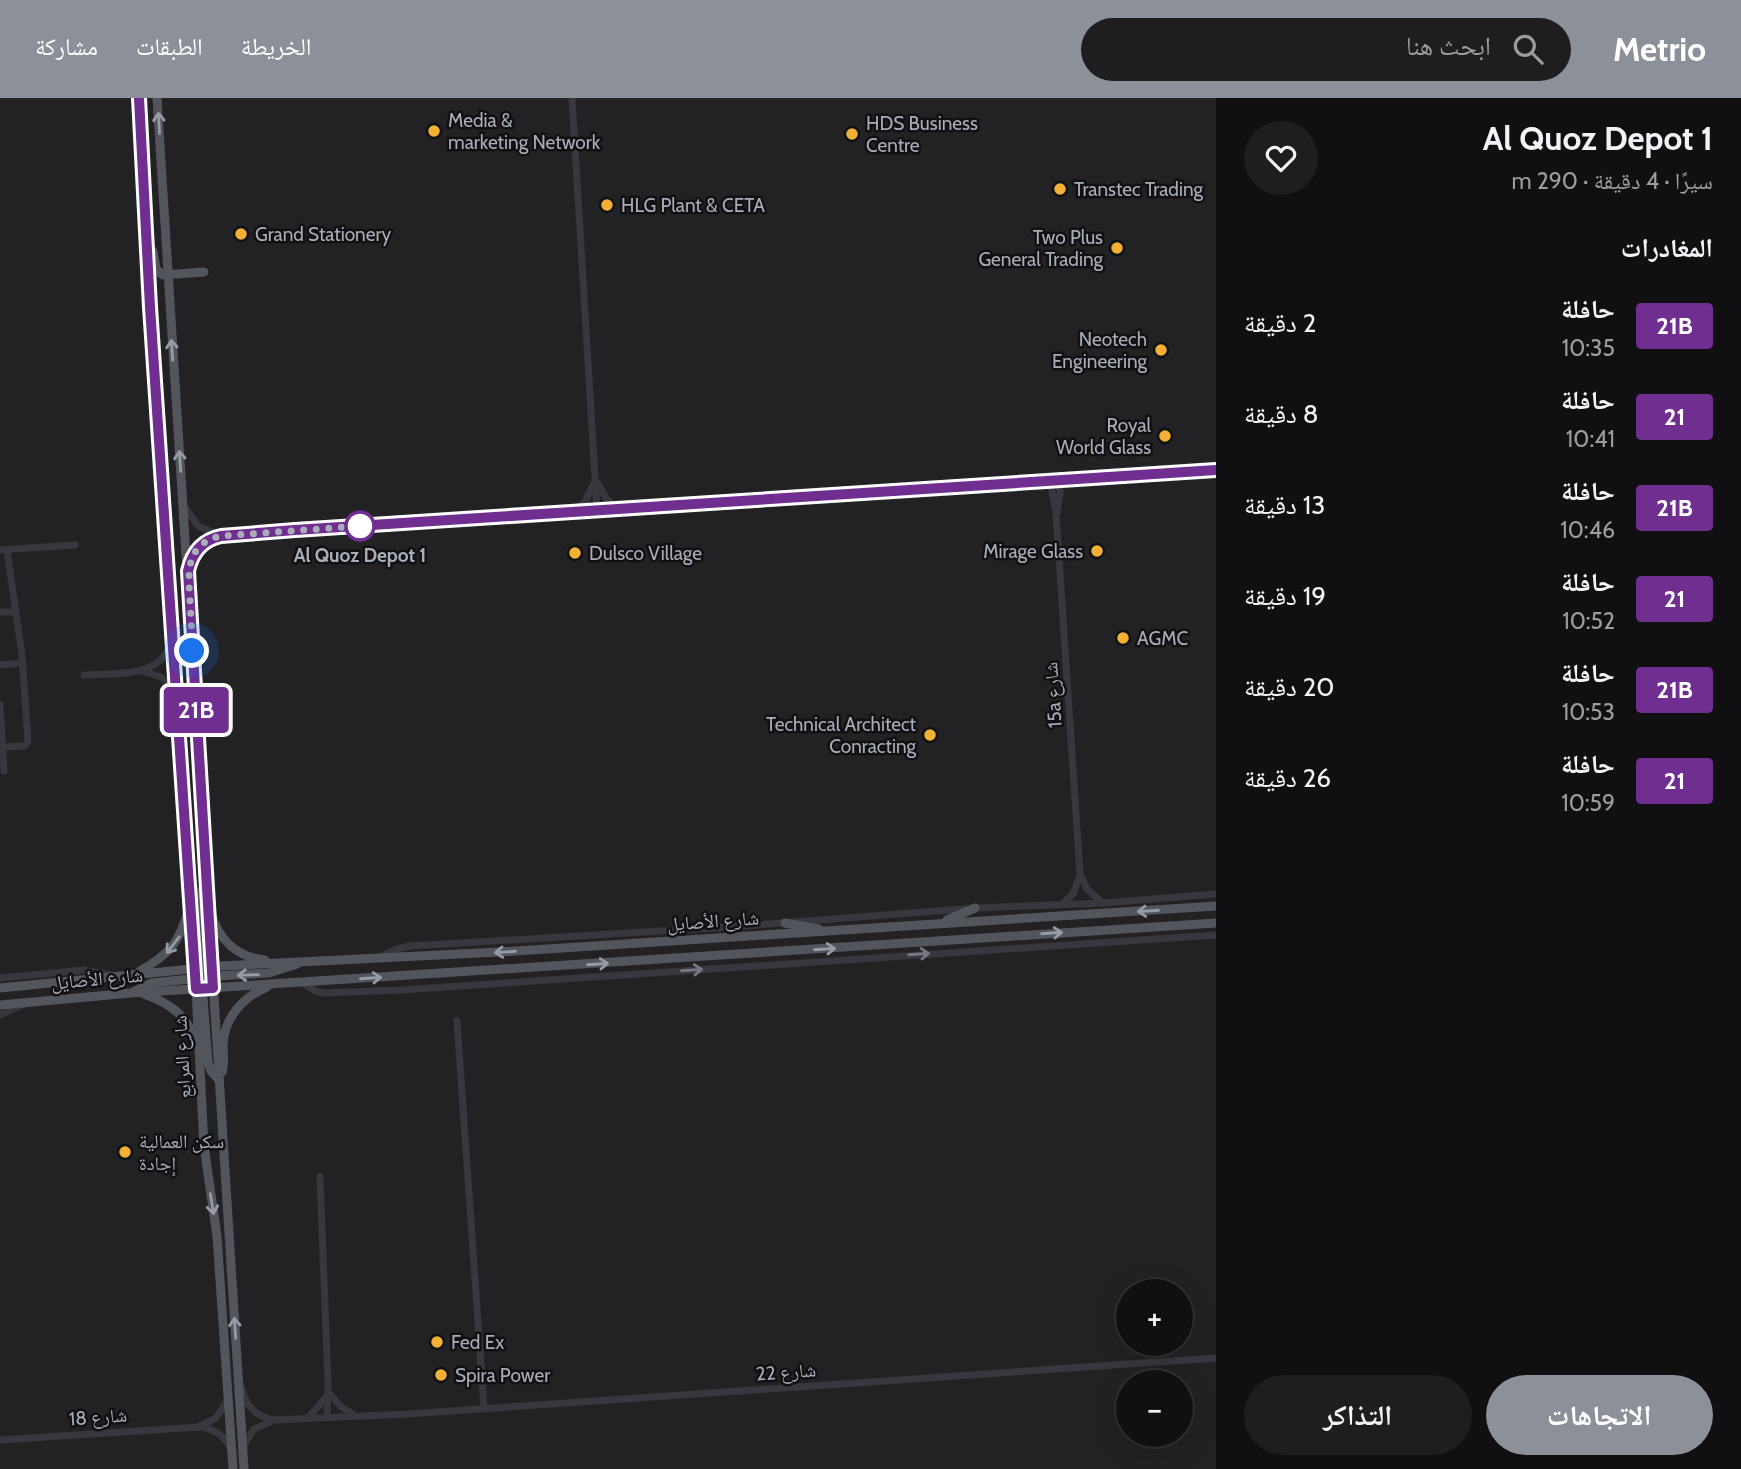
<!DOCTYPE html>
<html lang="ar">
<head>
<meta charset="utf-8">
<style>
	body { margin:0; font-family:Cabin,"Noto Naskh Arabic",sans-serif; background:#1e1e20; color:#f1f3f6; direction:rtl; height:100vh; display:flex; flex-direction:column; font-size:26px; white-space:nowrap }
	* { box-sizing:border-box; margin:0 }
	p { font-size:23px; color:#9c9d9f }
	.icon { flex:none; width:38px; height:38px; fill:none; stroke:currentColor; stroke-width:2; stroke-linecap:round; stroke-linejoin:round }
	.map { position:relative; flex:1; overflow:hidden; direction:ltr }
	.side { display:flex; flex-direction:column; background:#101012; width:525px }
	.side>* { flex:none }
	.badge { padding:0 14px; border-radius:5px; font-size:24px; line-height:46px }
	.fabs { position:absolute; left:1116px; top:1181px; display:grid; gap:14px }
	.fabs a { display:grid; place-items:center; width:77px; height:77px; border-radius:50%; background:#101012; box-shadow:0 7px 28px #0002,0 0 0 2px #303032; font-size:35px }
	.you { position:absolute; width:35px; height:35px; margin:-18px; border:5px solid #fff; border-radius:50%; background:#1a73e8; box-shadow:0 0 0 10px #1a73e833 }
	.map>.badge { position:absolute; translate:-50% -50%; box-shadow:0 0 0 4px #fff }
	h2 { padding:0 28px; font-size:26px; line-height:63px }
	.round { display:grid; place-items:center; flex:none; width:74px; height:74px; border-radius:37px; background:#1e1e20 }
	.headline { display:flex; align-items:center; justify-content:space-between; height:119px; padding:0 28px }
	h1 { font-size:33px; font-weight:800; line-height:52px }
	.cta { display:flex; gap:14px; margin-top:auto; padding:14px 28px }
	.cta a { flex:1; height:80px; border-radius:42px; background:#8c9099; color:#fff; font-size:28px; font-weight:800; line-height:80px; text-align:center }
	.cta a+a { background:#1e1e20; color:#f1f3f6 }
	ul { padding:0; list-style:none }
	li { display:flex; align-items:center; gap:21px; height:91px; padding:0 28px }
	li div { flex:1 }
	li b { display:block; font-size:26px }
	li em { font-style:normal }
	li .badge { min-width:77px; font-weight:700; text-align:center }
	header { display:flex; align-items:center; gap:42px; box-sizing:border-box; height:98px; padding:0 35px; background:#8c9099; color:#fff }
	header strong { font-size:33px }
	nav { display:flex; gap:38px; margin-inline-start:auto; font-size:24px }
	.search { width:490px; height:63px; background:#1e1e20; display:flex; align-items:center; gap:18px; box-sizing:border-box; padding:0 24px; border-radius:38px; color:#9c9d9f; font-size:26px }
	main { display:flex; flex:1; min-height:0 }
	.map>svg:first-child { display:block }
	.built { fill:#222225; fill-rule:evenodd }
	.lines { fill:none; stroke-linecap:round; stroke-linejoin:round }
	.minor { stroke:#37383d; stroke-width:7 }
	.major { stroke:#53555c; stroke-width:9 }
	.oneway { stroke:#979ba6 }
	.oneway2 { stroke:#757881 }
	.line-casing { stroke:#fff; stroke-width:16 }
	.line { stroke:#6f2e90; stroke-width:10 }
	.walk { stroke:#a8adb8; stroke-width:7; stroke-dasharray:0 12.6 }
	.poi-dot { fill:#f2b134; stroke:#111113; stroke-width:2.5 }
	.stop-dot { fill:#fff; stroke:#6f2e90; stroke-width:3.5 }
	.labels { text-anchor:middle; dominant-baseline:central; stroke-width:5; stroke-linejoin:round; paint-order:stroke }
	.poi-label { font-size:19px; fill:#a8adb8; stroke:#111113; text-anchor:start }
	.stop-label { font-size:19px; font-weight:bold; fill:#a8adb8; stroke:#111113 }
	.street-label { font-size:19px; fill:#a8adb8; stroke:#111113 }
</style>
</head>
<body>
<header>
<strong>Metrio</strong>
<div class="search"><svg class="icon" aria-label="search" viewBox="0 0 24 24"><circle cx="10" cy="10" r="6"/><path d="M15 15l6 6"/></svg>ابحث هنا</div>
<nav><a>الخريطة</a><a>الطبقات</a><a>مشاركة</a></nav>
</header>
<main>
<section class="side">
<div class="headline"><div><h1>Al Quoz Depot 1</h1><p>سيرًا · 4 دقيقة · 290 m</p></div><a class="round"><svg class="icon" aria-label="heart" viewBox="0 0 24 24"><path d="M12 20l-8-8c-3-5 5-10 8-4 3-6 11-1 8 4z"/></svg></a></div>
<h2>المغادرات</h2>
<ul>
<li><span class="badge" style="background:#6f2e90;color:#fff">21B</span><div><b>حافلة</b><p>10:35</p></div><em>2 دقيقة</em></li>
<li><span class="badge" style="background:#6f2e90;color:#fff">21</span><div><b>حافلة</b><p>10:41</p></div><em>8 دقيقة</em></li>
<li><span class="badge" style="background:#6f2e90;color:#fff">21B</span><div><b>حافلة</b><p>10:46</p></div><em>13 دقيقة</em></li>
<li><span class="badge" style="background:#6f2e90;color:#fff">21</span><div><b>حافلة</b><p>10:52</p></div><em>19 دقيقة</em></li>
<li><span class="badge" style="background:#6f2e90;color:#fff">21B</span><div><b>حافلة</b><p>10:53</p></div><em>20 دقيقة</em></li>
<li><span class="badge" style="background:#6f2e90;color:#fff">21</span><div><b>حافلة</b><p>10:59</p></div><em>26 دقيقة</em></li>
</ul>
<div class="cta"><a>الاتجاهات</a><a>التذاكر</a></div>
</section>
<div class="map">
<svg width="1216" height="1371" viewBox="0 0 1216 1371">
	<rect width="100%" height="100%" fill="#161618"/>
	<path class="built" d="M0 0H1216V1371H0ZM1129 1194H1181V1246H1129ZM1129 1284H1181V1337H1129Z"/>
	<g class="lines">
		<g class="minor">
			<path d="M572 0 597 412"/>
			<path d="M1050 383 1056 415 1080 776 1087 791 1103 805"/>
			<path d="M597 384 607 402 620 411"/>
			<path d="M184 408 198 428 219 437"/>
			<path d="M573 413 585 404 593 387"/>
			<path d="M1057 414 1060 395 1059 382"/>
			<path d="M0 452 75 447"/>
			<path d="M189 469C194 452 204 442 221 438L1216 372"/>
			<path d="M0 514H14"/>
			<path d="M0 567 22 565"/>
			<path d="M142 573 161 579 176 593"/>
			<path d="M84 577C115 575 161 581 171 544"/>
			<path d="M0 607 4 673"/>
			<path d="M3 649 25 648 28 643 22 557 7 452"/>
			<path d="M1061 807 1073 796 1080 777"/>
			<path d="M381 859 397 851 410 848 744 828 975 810 1103 805 1216 796"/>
			<path d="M0 880 84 872 111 877"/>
			<path d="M303 885 315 893 323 895 401 892 1216 837"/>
			<path d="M0 917 24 906"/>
			<path d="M457 923 484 1310"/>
			<path d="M320 1079 328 1285 327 1319"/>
			<path d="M242 1290C246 1308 255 1318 273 1322"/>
			<path d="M331 1297 340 1308 354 1317"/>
			<path d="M308 1320 327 1298"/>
			<path d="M200 1328 216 1320 228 1302"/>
			<path d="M0 1342 199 1329C214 1330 224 1337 231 1351"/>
			<path d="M244 1347 254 1331 274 1322 408 1316 1216 1260"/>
		</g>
		<g class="major">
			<path d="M139 0 166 451 195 871 204 1048 217 1138 233 1371"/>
			<path d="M157 0 244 1371"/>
			<path d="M153 153 156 171 163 177 204 174"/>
			<path d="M191 785C208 814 188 865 211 889"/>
			<path d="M212 818C220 843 238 859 265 862"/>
			<path d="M947 822 975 810"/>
			<path d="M785 825 819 831"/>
			<path d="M140 873C169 856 179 846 188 813"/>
			<path d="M208 881 217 878 269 875 297 866"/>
			<path d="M202 887 208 965 211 973 219 982"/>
			<path d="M0 890 221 868 499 854 1216 808"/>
			<path d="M133 894 151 885 201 880"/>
			<path d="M144 896C169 905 188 917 195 944"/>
			<path d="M0 907 131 895 1216 825"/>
			<path d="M222 974C225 965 223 956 223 947 224 920 243 899 267 889"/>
		</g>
	</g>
	<defs><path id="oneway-shaft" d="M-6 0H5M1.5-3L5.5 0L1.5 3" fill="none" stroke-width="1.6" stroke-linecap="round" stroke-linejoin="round" transform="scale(1.75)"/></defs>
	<g class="oneway">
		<use href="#oneway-shaft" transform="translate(159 25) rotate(-93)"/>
		<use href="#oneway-shaft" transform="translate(172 252) rotate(-94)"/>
		<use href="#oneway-shaft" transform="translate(180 363) rotate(-94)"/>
		<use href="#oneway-shaft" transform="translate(1148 813) rotate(176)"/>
		<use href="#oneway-shaft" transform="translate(1052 835) rotate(-4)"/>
		<use href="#oneway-shaft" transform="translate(173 847) rotate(127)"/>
		<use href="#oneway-shaft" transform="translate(825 851) rotate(-4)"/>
		<use href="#oneway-shaft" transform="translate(505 854) rotate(176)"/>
		<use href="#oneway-shaft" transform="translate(598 866) rotate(-4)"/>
		<use href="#oneway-shaft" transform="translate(248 877) rotate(178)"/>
		<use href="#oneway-shaft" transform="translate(371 880) rotate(-4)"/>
		<use href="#oneway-shaft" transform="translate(212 1106) rotate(81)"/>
		<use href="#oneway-shaft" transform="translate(235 1230) rotate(-94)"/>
	</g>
	<g class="oneway2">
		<use href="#oneway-shaft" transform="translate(919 856) rotate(-4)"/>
		<use href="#oneway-shaft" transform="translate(692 872) rotate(-4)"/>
	</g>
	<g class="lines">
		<defs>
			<path id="line" d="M139 0 150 209 196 891 213 890 188 473C192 455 202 442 221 438L295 432 1216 372"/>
		</defs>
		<use href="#line" class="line-casing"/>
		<use href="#line" class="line"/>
		<path class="walk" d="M192 553C192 536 191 520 190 503 188 474 185 446 221 438L360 428"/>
	</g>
	<g class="poi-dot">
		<circle cx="434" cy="33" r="7"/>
		<circle cx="852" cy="36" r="7"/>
		<circle cx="1060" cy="91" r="7"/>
		<circle cx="607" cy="107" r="7"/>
		<circle cx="241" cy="136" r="7"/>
		<circle cx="1117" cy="150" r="7"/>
		<circle cx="1161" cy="252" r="7"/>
		<circle cx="1165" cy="338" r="7"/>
		<circle cx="1097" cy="453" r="7"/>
		<circle cx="575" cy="455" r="7"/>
		<circle cx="1123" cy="540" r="7"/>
		<circle cx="930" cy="637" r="7"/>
		<circle cx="125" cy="1054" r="7"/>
		<circle cx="437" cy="1244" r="7"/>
		<circle cx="441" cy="1277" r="7"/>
	</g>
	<circle class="stop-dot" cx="360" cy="428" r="14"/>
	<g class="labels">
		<g class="poi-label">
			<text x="448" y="22">Media &amp;<tspan x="448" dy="22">marketing Network</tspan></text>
			<text x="866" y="25">HDS Business<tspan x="866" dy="22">Centre</tspan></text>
			<text x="1074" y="91">Transtec Trading</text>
			<text x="621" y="107">HLG Plant &amp; CETA</text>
			<text x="255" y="136">Grand Stationery</text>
			<text x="1103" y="139" text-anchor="end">Two Plus<tspan x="1103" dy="22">General Trading</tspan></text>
			<text x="1147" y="241" text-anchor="end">Neotech<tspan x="1147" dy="22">Engineering</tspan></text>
			<text x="1151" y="327" text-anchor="end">Royal<tspan x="1151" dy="22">World Glass</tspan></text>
			<text x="1083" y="453" text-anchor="end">Mirage Glass</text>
			<text x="589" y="455">Dulsco Village</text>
			<text x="1137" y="540">AGMC</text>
			<text x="916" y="626" text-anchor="end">Technical Architect<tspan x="916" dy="22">Conracting</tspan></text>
			<text x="139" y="1043">سكن العمالية<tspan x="139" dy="22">إجادة</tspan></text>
			<text x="451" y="1244">Fed Ex</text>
			<text x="455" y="1277">Spira Power</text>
		</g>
		<g class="stop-label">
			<text x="360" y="457">Al Quoz Depot 1</text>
		</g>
		<g class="street-label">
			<text transform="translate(1053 597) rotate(-94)">15a شارع</text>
			<text transform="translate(713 823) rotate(-4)">شارع الأصايل</text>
			<text transform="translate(97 881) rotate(-5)">شارع الأصايل</text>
			<text transform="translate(182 959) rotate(-93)">شارع المرابع</text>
			<text transform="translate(786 1274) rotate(-4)">شارع 22</text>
			<text transform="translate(98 1319) rotate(-4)">شارع 18</text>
		</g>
	</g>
</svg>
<div class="fabs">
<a>+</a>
<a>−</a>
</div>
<div class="you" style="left:192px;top:553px"></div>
<b class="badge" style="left:196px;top:612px;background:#6f2e90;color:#fff">21B</b>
</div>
</main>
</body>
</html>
